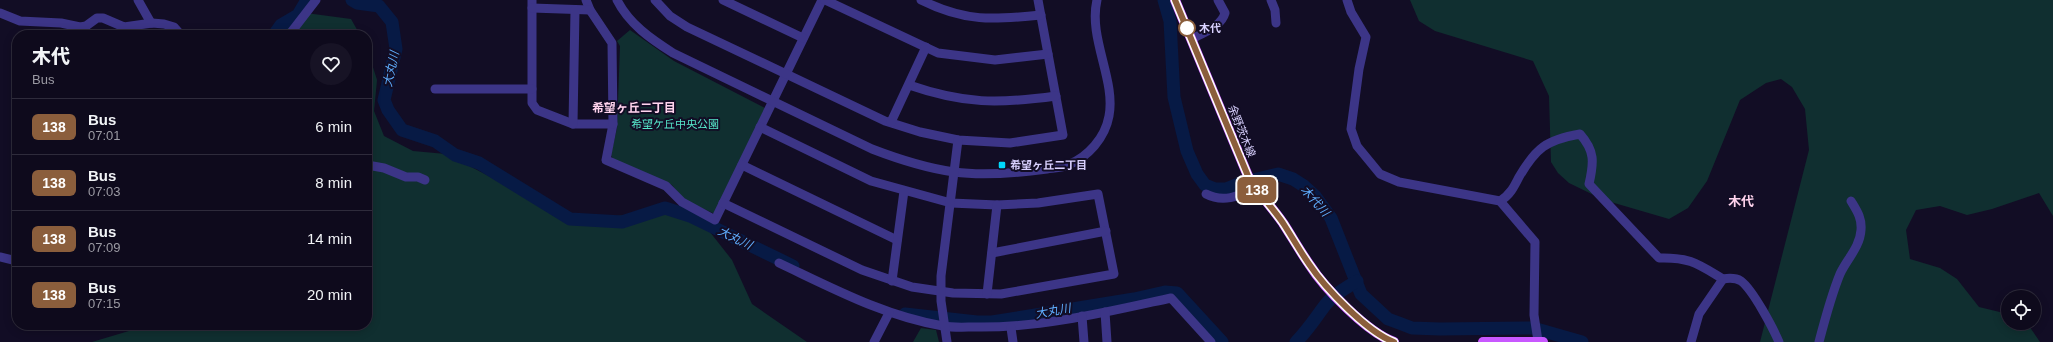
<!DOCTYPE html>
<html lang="en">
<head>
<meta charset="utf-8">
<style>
	body { margin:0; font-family:Arial,"Noto Sans JP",sans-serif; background:#171325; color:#f1f3f6; height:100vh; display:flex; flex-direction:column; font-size:15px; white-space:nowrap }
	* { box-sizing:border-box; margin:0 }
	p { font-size:13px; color:#9b9aa3 }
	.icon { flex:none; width:22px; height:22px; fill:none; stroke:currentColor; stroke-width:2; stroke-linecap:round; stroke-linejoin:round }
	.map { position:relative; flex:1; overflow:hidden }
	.panel { position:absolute; left:12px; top:30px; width:360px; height:300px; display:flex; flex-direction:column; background:#0e0a1c; border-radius:16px; box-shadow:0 2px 10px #0003,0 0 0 1px #2e2b3b }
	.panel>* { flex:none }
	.badge { padding:0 8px; border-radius:6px; font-size:14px; line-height:26px }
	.fabs { position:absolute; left:2001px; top:290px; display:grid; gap:8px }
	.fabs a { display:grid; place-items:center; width:40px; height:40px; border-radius:50%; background:#0e0a1c; box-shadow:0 2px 10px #0003,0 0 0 1px #2e2b3b; font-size:20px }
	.map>.badge { position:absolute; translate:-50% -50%; box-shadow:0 0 0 2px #fff }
	.round { display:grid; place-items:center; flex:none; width:42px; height:42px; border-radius:21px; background:#171325 }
	.head { display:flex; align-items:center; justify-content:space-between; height:68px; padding:0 20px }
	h1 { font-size:19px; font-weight:800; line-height:30px }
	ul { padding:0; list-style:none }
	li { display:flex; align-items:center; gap:12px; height:56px; padding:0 20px; border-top:1px solid #2e2b3b }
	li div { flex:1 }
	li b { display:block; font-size:15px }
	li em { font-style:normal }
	li .badge { min-width:44px; font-weight:700; text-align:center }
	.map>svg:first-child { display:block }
	.green { fill:#102f30 }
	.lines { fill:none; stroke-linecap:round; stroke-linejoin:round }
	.river { stroke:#071a45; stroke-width:13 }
	.minor { stroke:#3c3587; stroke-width:9 }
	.major { stroke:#c858ff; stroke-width:10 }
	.line-casing { stroke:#fff; stroke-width:9 }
	.line { stroke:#8b5e3c; stroke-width:6 }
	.stop-dot { fill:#fff; stroke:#8b5e3c; stroke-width:2 }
	.poi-dot { fill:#00d8fc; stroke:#120d25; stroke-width:1.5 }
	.labels { text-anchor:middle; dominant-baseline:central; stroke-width:4; stroke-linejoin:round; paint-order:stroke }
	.stop-label { font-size:11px; font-weight:bold; fill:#d9d1ff; stroke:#120d25; text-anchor:start }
	.park-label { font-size:11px; fill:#56e6c9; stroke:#120d25 }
	.street-label { font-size:11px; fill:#d9d1ff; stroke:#120d25 }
	.poi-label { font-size:11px; font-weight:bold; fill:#d9d1ff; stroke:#120d25; text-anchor:start }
	.water-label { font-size:12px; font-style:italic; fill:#5faeff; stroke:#120d25 }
	.neighbourhood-label { font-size:12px; font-weight:bold; fill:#ffd3ed; stroke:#120d25 }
	.quarter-label { font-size:13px; font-weight:bold; fill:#ffd3ed; stroke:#120d25 }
</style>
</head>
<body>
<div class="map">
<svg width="2053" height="342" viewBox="0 0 2053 342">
	<rect width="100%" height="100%" fill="#120d25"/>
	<g class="green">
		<path d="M1410 0H2053V216L2039 193 1992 209 1967 215 1940 206 1916 210 1906 230 1910 259 1940 268 1957 279 1979 307 2008 314V323H2027L2040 342H1760L1809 150 1805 109 1792 87 1781 79 1766 83 1740 100 1707 181 1688 208 1669 219 1604 200 1569 183 1558 173 1551 162 1549 96 1533 61 1435 31 1419 21Z"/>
		<path d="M306 13 351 19 360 35H266Z"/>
		<path d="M630 30 674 61 765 108 715 214 684 200 672 185 664 181 613 159 611 155 617 128 620 46 617 41Z"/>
		<path d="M367 48 377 80 374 111 384 136 413 151 446 154 518 191 563 211 597 218 691 208 732 260 752 304 807 342H92L149 325H367Z"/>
		<path d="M921 328 936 330 939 342H913Z"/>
	</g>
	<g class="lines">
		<g class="river">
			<path d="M352 0 357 3 379 6 392 22 396 49 384 100 388 110 402 130 435 141 455 155 479 163 570 219 622 222 665 208 690 216 793 266"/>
			<path d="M1164 0 1170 21 1174 97 1187 151 1197 174 1205 185 1215 189H1226L1241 183 1278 174 1293 179 1304 186 1315 196 1331 218 1361 294 1388 319 1399 323 1412 328 1440 329 1533 328 1582 342"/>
			<path d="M274 35 281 25 298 15 307 0"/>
			<path d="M905 314 977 322H992L1134 299 1165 292 1177 293 1222 342"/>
			<path d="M1296 342C1308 330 1316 317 1326 304 1334 294 1346 288 1357 281"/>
		</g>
		<g class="minor">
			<path d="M138 0 151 23"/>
			<path d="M532 0V103L537 110 573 124H613L606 160 666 186 682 202 715 220 822 0"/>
			<path d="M586 0 590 10 612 43 613 124"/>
			<path d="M617 0C629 24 651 39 673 53L872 149C898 159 926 168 954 172 984 176 1017 173 1047 169 1054 168 1062 168 1068 165 1088 157 1105 138 1109 116 1116 80 1088 38 1097 0"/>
			<path d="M655 0 670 16 687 27 885 121 920 132 958 140 1010 143 1063 135 1038 0"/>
			<path d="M723 0 803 38"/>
			<path d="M825 0 938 53 995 60 1048 54"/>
			<path d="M921 0C965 22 993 20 1041 15"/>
			<path d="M1271 0 1275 10 1276 23"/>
			<path d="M1347 0 1351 12 1366 37 1359 69 1351 129 1357 146 1380 174 1399 182 1500 201 1535 242 1534 315 1538 341"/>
			<path d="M532 8 590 10"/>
			<path d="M0 13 20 21 61 23 80 27 86 26 97 18H103L124 27 152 23 164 24 174 27 181 35"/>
			<path d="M289 35 316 0"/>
			<path d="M1192 39C1204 32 1221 27 1225 13L1218 0"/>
			<path d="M909 85C964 104 998 104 1056 96"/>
			<path d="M435 89H532"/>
			<path d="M891 122 926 47"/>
			<path d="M573 124 575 10"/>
			<path d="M367 165 384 168 406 177H418L425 180"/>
			<path d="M742 165 897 240"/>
			<path d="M1206 194C1223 203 1239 196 1256 189"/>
			<path d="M1500 201C1510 195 1514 187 1519 177 1536 148 1546 140 1580 134 1595 151 1594 162 1589 184L1659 258C1690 257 1698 264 1723 279L1699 314 1691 342"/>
			<path d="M723 203 862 270 912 287 953 293 1001 294 1114 274 1098 194 1038 203 997 205 951 203 871 181 760 127"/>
			<path d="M992 253 1106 231"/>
			<path d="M0 257 17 261"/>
			<path d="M779 263C832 288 884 316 943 326 954 328 966 327 976 327 1042 328 1107 312 1171 298L1211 342"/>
			<path d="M1723 279C1729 278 1736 278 1741 281 1753 290 1773 328 1779 342"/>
			<path d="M892 281 904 191"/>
			<path d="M987 294 997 205"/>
			<path d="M1105 312 1107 342"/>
			<path d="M1082 316 1084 342"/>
			<path d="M1011 328 1013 342"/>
			<path d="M874 342 889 313"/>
			<path d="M947 342 941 301V276L958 140"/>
			<path d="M1819 342C1825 319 1831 296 1840 274 1847 259 1860 247 1861 230 1862 218 1857 211 1851 201"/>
		</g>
		<g class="major">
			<path d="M1175 0 1248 176C1258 193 1272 207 1283 223 1292 237 1300 251 1309 264 1325 289 1367 332 1394 342"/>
			<path d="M1483 342H1543"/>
		</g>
	</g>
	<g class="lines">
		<defs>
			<path id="line" d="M1175 0 1248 176C1258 193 1272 207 1283 223 1292 237 1300 251 1309 264 1325 288 1367 332 1394 342"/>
		</defs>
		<use href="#line" class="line-casing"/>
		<use href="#line" class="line"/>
	</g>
	<circle class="stop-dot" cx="1187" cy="28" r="8"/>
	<rect class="poi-dot" x="998" y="161" width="8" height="8" rx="2"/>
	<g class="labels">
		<g class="stop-label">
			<text x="1199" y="28">木代</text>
		</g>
		<g class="park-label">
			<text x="675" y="124">希望ケ丘中央公園</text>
		</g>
		<g class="street-label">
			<text transform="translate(1242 131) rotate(68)">余野茨木線</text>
		</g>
		<g class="poi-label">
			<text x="1010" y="165">希望ヶ丘二丁目</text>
		</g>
		<g class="water-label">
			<text transform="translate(391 69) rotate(-78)">大丸川</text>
			<text transform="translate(1315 201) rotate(48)">木代川</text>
			<text transform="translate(735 238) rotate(26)">大丸川</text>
			<text transform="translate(1053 311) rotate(-10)">大丸川</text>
		</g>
		<g class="neighbourhood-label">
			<text x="634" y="108">希望ヶ丘二丁目</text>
		</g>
		<g class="quarter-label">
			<text x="1741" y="201">木代</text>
		</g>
	</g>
</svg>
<div class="fabs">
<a><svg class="icon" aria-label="locate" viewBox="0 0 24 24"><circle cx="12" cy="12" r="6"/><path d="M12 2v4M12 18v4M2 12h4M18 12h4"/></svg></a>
</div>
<b class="badge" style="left:1257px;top:190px;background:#8b5e3c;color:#fff">138</b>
<section class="panel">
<div class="head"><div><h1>木代</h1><p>Bus</p></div><a class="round"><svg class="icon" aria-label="heart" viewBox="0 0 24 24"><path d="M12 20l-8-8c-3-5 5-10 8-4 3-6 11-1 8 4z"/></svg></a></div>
<ul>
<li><span class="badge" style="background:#8b5e3c;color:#fff">138</span><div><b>Bus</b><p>07:01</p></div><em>6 min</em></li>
<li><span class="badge" style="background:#8b5e3c;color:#fff">138</span><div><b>Bus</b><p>07:03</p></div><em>8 min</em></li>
<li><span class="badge" style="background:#8b5e3c;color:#fff">138</span><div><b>Bus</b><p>07:09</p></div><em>14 min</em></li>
<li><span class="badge" style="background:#8b5e3c;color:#fff">138</span><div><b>Bus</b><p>07:15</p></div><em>20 min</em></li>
</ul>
</section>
</div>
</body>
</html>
